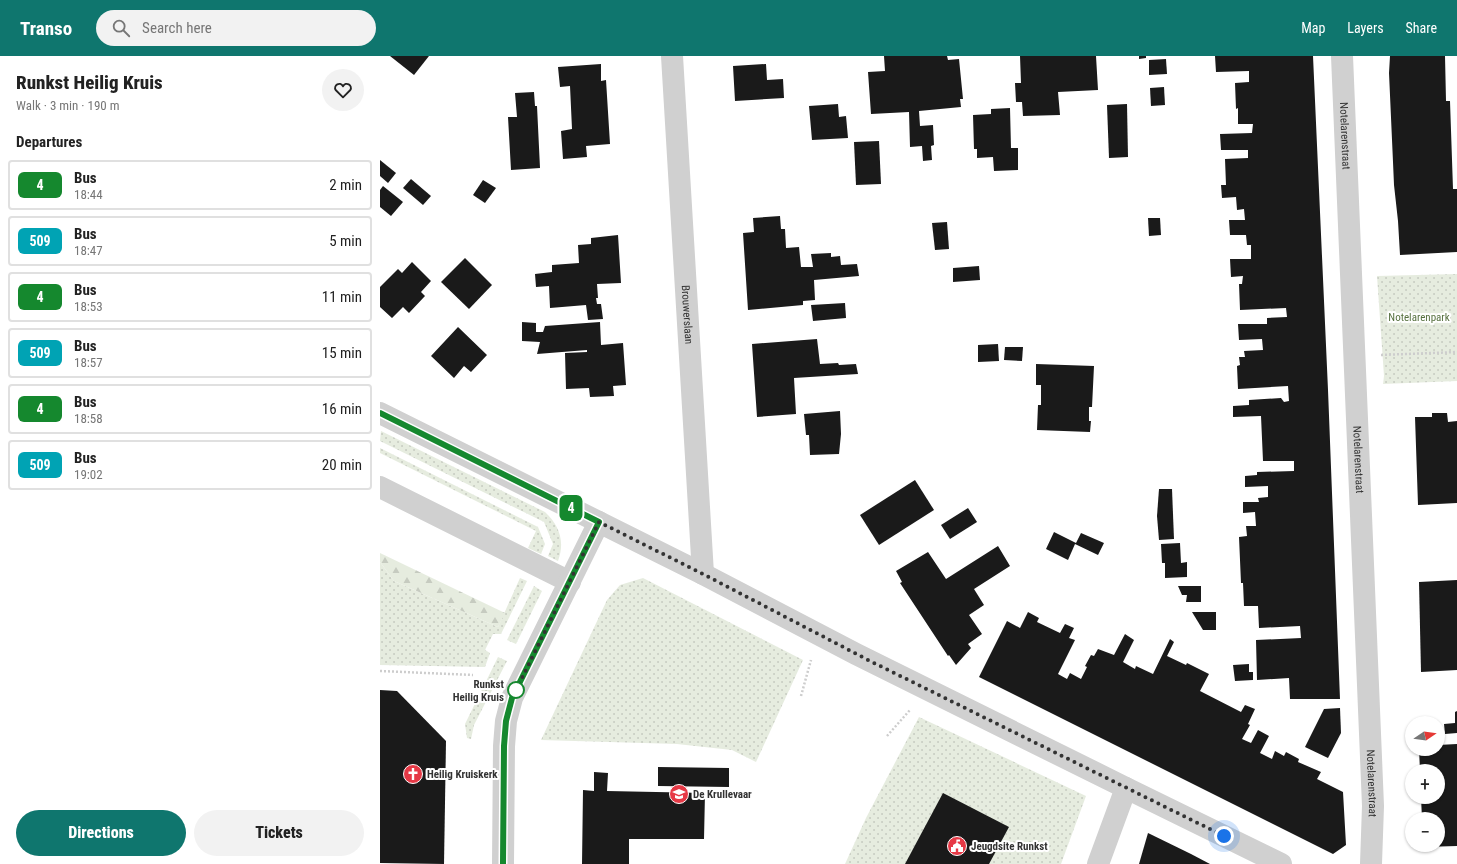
<!DOCTYPE html>
<html lang="en">
<head>
<meta charset="utf-8">
<style>
	body { margin:0; font-family:"Roboto Condensed",sans-serif; background:#f2f2f2; color:#222; height:100vh; display:flex; flex-direction:column; font-size:15px; white-space:nowrap }
	* { box-sizing:border-box; margin:0 }
	p { font-size:13px; color:#767676 }
	.icon { flex:none; width:22px; height:22px; fill:none; stroke:currentColor; stroke-width:2; stroke-linecap:round; stroke-linejoin:round }
	.map { position:relative; flex:1; overflow:hidden }
	.side { display:flex; flex-direction:column; background:#fff; width:380px }
	.side>* { flex:none }
	.badge { padding:0 8px; border-radius:6px; font-size:14px; line-height:26px }
	.needle { width:26px; rotate:77deg }
	.tools { position:absolute; left:1025px; top:660px; display:grid; gap:8px }
	.tools a { display:grid; place-items:center; width:40px; height:40px; border-radius:50%; background:#fff; box-shadow:0 1px 3px #0004; font-size:20px }
	.you { position:absolute; width:20px; height:20px; margin:-10px; border:3px solid #fff; border-radius:50%; background:#1a73e8; box-shadow:0 0 0 6px #1a73e833 }
	.map>.badge { position:absolute; translate:-50% -50%; box-shadow:0 0 0 2px #fff }
	h2 { padding:0 16px; font-size:15px; line-height:36px }
	.round { display:grid; place-items:center; flex:none; width:42px; height:42px; border-radius:21px; background:#f2f2f2 }
	.summary { display:flex; align-items:center; justify-content:space-between; height:68px; padding:0 16px }
	h1 { font-size:19px; font-weight:800; line-height:30px }
	.button { display:flex; gap:8px; margin-top:auto; padding:8px 16px }
	.button a { flex:1; height:46px; border-radius:24px; background:#0f766e; color:#fff; font-size:16px; font-weight:800; line-height:46px; text-align:center }
	.button a+a { background:#f2f2f2; color:#222 }
	ul { padding:0; list-style:none }
	li { display:flex; align-items:center; gap:12px; height:50px; margin:0 8px 6px; padding:0 8px; border:2px solid #e0e0e0; border-radius:4px }
	li div { flex:1 }
	li b { display:block; font-size:15px }
	li em { font-style:normal }
	li .badge { min-width:44px; font-weight:700; text-align:center }
	header { display:flex; align-items:center; gap:24px; box-sizing:border-box; height:56px; padding:0 20px; background:#0f766e; color:#fff }
	header strong { font-size:19px }
	nav { display:flex; gap:22px; margin-inline-start:auto; font-size:14px }
	.search { width:280px; height:36px; background:#f2f2f2; display:flex; align-items:center; gap:10px; box-sizing:border-box; padding:0 14px; border-radius:22px; color:#767676; font-size:15px }
	main { display:flex; flex:1; min-height:0 }
	.map>svg:first-child { display:block }
	.grass { fill:url(#grass-dots) }
	.forest { fill:url(#forest-firs) }
	.building { fill:#1a1a1a }
	.lines { fill:none; stroke-linecap:round; stroke-linejoin:round }
	.path { stroke:#cdcdcd; stroke-width:2.5; stroke-dasharray:2 2; stroke-linecap:butt }
	.minor { stroke:#d0d0d0; stroke-width:22 }
	.line-casing { stroke:#fff; stroke-width:9 }
	.line { stroke:#15882e; stroke-width:6 }
	.walk { stroke:#333; stroke-width:4; stroke-dasharray:0 7.2 }
	.stop-dot { fill:#fff; stroke:#15882e; stroke-width:2 }
	.labels { text-anchor:middle; dominant-baseline:central; stroke-width:4; stroke-linejoin:round; paint-order:stroke }
	.street-label { font-size:11px; fill:#333; stroke:#fff }
	.park-label { font-size:11px; fill:#56703f; stroke:#fff }
	.stop-label { font-size:11px; font-weight:bold; fill:#333; stroke:#fff; text-anchor:end }
	.poi-label { font-size:11px; font-weight:bold; fill:#333; stroke:#fff; text-anchor:start }
</style>
</head>
<body>
<header>
<strong>Transo</strong>
<div class="search"><svg class="icon" aria-label="search" viewBox="0 0 24 24"><circle cx="10" cy="10" r="6"/><path d="M15 15l6 6"/></svg>Search here</div>
<nav><a>Map</a><a>Layers</a><a>Share</a></nav>
</header>
<main>
<section class="side">
<div class="summary"><div><h1>Runkst Heilig Kruis</h1><p>Walk · 3 min · 190 m</p></div><a class="round"><svg class="icon" aria-label="heart" viewBox="0 0 24 24"><path d="M12 20l-8-8c-3-5 5-10 8-4 3-6 11-1 8 4z"/></svg></a></div>
<h2>Departures</h2>
<ul>
<li><span class="badge" style="background:#15882e;color:#fff">4</span><div><b>Bus</b><p>18:44</p></div><em>2 min</em></li>
<li><span class="badge" style="background:#00a3b4;color:#fff">509</span><div><b>Bus</b><p>18:47</p></div><em>5 min</em></li>
<li><span class="badge" style="background:#15882e;color:#fff">4</span><div><b>Bus</b><p>18:53</p></div><em>11 min</em></li>
<li><span class="badge" style="background:#00a3b4;color:#fff">509</span><div><b>Bus</b><p>18:57</p></div><em>15 min</em></li>
<li><span class="badge" style="background:#15882e;color:#fff">4</span><div><b>Bus</b><p>18:58</p></div><em>16 min</em></li>
<li><span class="badge" style="background:#00a3b4;color:#fff">509</span><div><b>Bus</b><p>19:02</p></div><em>20 min</em></li>
</ul>
<div class="button"><a>Directions</a><a>Tickets</a></div>
</section>
<div class="map">
<svg width="1077" height="808" viewBox="0 0 1077 808">
	<defs>
		<pattern id="grass-dots" width="8" height="8" patternUnits="userSpaceOnUse"><rect width="8" height="8" fill="#e6ecdf"/><path d="M2 2h.1M6 6h.1" fill="none" stroke="#c6cbc0" stroke-width="1.8" stroke-linecap="round"/></pattern>
		<pattern id="forest-firs" width="22" height="20" patternUnits="userSpaceOnUse"><rect width="22" height="20" fill="#e6ecdf"/><path d="M5 1l3.5 6h-7zM16 11l3.5 6h-7z" fill="#c6cbc0"/></pattern>
	</defs>
	<rect width="100%" height="100%" fill="#fff"/>
	<g class="grass">
		<path d="M1077 218V325L1003 328 1004 320 997 220Z"/>
		<path d="M1 375 165 456C180 470 185 486 178 505L168 500 173 488 164 466 0 385Z"/>
		<path d="M0 392 158 471 165 488 161 498 148 492 156 475 0 397Z"/>
		<path d="M0 506 14 525 118 571 140 522 147 525 121 578H113L105 594 110 597 105 611 0 609Z"/>
		<path d="M263 522 423 604 376 706 352 694 297 688 161 684 227 544 240 529Z"/>
		<path d="M154 530 162 535 136 588 127 584Z"/>
		<path d="M118 601 127 605 94 669 91 683 87 682 85 668Z"/>
		<path d="M539 661 706 740 681 808H465L486 762Z"/>
	</g>
	<path class="forest" d="M0 497 125 557 118 571 14 525 0 506Z"/>
	<g class="building">
		<path d="M10 0H49L34 19Z"/>
		<path d="M504 0H567L568 4 579 3 583 43H580L581 51 539 55 540 70 553 69 554 89 551 90 552 104 543 105 542 90 530 91 529 56 491 58 488 16 505 15Z"/>
		<path d="M640 0H716L718 34 678 36 680 59 643 60 642 46H636L635 27H641Z"/>
		<path d="M759 0H766V2L759 3Z"/>
		<path d="M835 0H933L948 334 960 643H910L909 622 877 624 876 584 921 582 920 570 879 572 878 550H864L863 527H861L859 481 867 480 866 470H876L875 456 863 457V446H879L878 442 888 441V430L865 431V420L877 419V416L914 415V405H883L881 360 853 361V350L869 349V344L901 342 904 346 909 345 908 330 858 333 857 310 860 309 859 301H865L864 295 883 294 882 283 859 284 858 268H887V262L907 261 906 252 860 254 859 228H862L863 220 851 221 850 203H871V189H867L866 179H850L849 164H865L864 153 857 154 856 141 842 142 841 129H846L845 103 868 102V94H841L840 78 872 77 873 68H858V52L856 53 855 27 869 26V15L836 16Z"/>
		<path d="M1010 0H1065L1066 45H1070L1073 133H1077V196L1020 199 1018 165 1014 129 1013 106 1009 17Z"/>
		<path d="M786 3 787 18 769 19V4Z"/>
		<path d="M221 8V25L226 24 230 88 206 90 207 101 183 103 181 75 192 73 190 30 180 31 178 11Z"/>
		<path d="M386 8 387 24 403 23 404 42 355 45 353 10Z"/>
		<path d="M784 31 785 49 771 50 770 32Z"/>
		<path d="M154 36 155 50H157L160 112 131 114 128 61H137L135 37Z"/>
		<path d="M458 48 459 61 466 60 468 82 432 84 429 50Z"/>
		<path d="M747 48 748 101 729 102 727 49Z"/>
		<path d="M630 52 631 92H638V114L614 115 613 101 597 102V93H594L593 59 611 58V53Z"/>
		<path d="M499 85 501 128 476 129 474 86Z"/>
		<path d="M0 104 16 117 8 127 0 120Z"/>
		<path d="M31 123 51 140 43 149 23 132Z"/>
		<path d="M103 124 116 132 105 147 93 139Z"/>
		<path d="M3 130 23 146 11 160 0 151V134Z"/>
		<path d="M400 160 401 173H405L406 192 419 191 421 211H433L431 198 451 197V201L460 200 461 209 477 208 479 220 434 224 435 244 423 245V249L368 254 363 177 374 176 373 162Z"/>
		<path d="M768 162H780L781 179 769 180Z"/>
		<path d="M567 166 569 193 555 194 552 167Z"/>
		<path d="M238 179 241 227 217 228 218 242H216L217 248H221L223 263 208 264 206 249 170 252 169 230 156 231 155 218 172 216V209L199 207 198 189 211 188V182Z"/>
		<path d="M85 202 112 229 89 253 61 226Z"/>
		<path d="M32 206 51 225 41 236 45 240 29 257 23 251 12 262 0 251V231L18 213 22 217Z"/>
		<path d="M599 210 600 224 573 226V212Z"/>
		<path d="M465 247 466 262 433 265 431 249Z"/>
		<path d="M142 266 156 267V276H163L165 270 220 266 221 289 243 287 246 329 233 330 234 340 210 341 209 332 186 333 185 297 207 296V294L157 298 160 286 142 285Z"/>
		<path d="M78 271 107 299 91 316 84 310 74 322 51 300Z"/>
		<path d="M437 283 440 308 458 307 459 309 476 308 478 318 414 322 416 358 377 361 372 288Z"/>
		<path d="M618 288 619 305 598 306V289Z"/>
		<path d="M625 291H643L642 305 624 304Z"/>
		<path d="M656 308 714 310 712 351H709V365H711L710 376 657 374 658 349H661V329H656Z"/>
		<path d="M460 355 461 378 459 398 430 399 429 379H426L424 358Z"/>
		<path d="M1052 357H1067L1068 366 1077 365V447L1038 449 1035 361H1052Z"/>
		<path d="M535 424 554 454 499 489 480 459Z"/>
		<path d="M779 433H792L794 483 779 484 777 460Z"/>
		<path d="M588 452 597 466 570 483 561 469Z"/>
		<path d="M674 476 696 487 701 477 724 487 718 499 695 488 688 504 666 493Z"/>
		<path d="M800 487 801 507 807 506V521L785 522V507H782L781 488Z"/>
		<path d="M618 490 630 510 594 533 604 549 589 559 602 578 588 588 591 592 576 609 569 599 568 600 520 527 522 526 516 515 548 496 566 523Z"/>
		<path d="M1077 524V614L1041 616 1039 526Z"/>
		<path d="M798 530H821V546H806L807 539H802Z"/>
		<path d="M648 556 659 562 657 566 680 577 685 568 694 572 689 582 695 584 678 618 687 623 690 617 701 623 707 611 705 610 711 599 714 600 718 593 734 599 745 578 754 584 743 606 755 613 756 610 773 618 790 583 794 586 787 600 806 609 807 607 829 618 820 635 861 656 865 649 875 653 868 668 870 669 862 683 871 687 878 674 889 680 880 697 892 703 895 695 904 700 906 696 919 703 918 706 941 716 937 723 963 736 966 789 953 798 599 621 627 565 640 572Z"/>
		<path d="M812 556H836V574H823Z"/>
		<path d="M869 608V616H873V624L855 625 853 609Z"/>
		<path d="M0 634 17 635 66 685 64 808 0 807Z"/>
		<path d="M960 652 961 677 948 702 925 691 944 653Z"/>
		<path d="M1077 655V677L1065 678 1064 668 1075 667V656Z"/>
		<path d="M1077 688V790L1043 791V789H1058V763H1042L1041 741H1058V715H1040L1039 693H1058V689Z"/>
		<path d="M278 711 349 712V731L278 730Z"/>
		<path d="M214 716 228 717 227 735 325 737 324 783H249V808H202L203 734 214 735Z"/>
		<path d="M563 737 629 771 609 808H525Z"/>
		<path d="M768 777 811 798 830 808H759Z"/>
	</g>
	<g class="lines">
		<g class="path">
			<path d="M1001 299 1077 296"/>
			<path d="M0 615 93 619"/>
			<path d="M421 640 431 604"/>
			<path d="M507 680 530 654"/>
		</g>
		<g class="minor">
			<path id="s1" d="M292 0 323 518"/>
			<path id="s2" d="M962 0 993 750 991 808"/>
			<path d="M0 357 323 518 476 598 746 732 901 808"/>
			<path d="M0 431 190 526"/>
			<path d="M123 808 124 690 126 665 132 642 219 466"/>
			<path d="M718 808 746 732"/>
		</g>
	</g>
	<g class="lines">
		<defs>
			<path id="line" d="M0 357 219 466 132 642 126 665 124 690 123 808"/>
		</defs>
		<use href="#line" class="line-casing"/>
		<use href="#line" class="line"/>
		<path class="walk" d="M136 634 219 466 323 518 490 605 844 780"/>
	</g>
	<defs>
		<symbol id="church-disc" viewBox="-11 -11 22 22"><circle r="9.5" fill="#e63946" stroke="#fff"/><path d="M-1.2-6h2.4v3.5h3.3v2.4h-3.3V6h-2.4V-.1h-3.3v-2.4h3.3Z" fill="#fff"/></symbol>
		<symbol id="school-disc" viewBox="-11 -11 22 22"><circle r="9.5" fill="#e63946" stroke="#fff"/><path d="M0-5L7-2L0 1L-7-2ZM-4 1L0 2.5L4 1V4Q0 6-4 4Z" fill="#fff"/></symbol>
		<symbol id="civic-disc" viewBox="-11 -11 22 22"><circle r="9.5" fill="#e63946" stroke="#fff"/><path d="M-.6-6.5H3V-4.5H.6V-3L4-1V1h2V6H-6V1h2V-1L-.6-3ZM-1.2 2.5V6h2.4V2.5Z" fill="#fff"/></symbol>
	</defs>
	<g fill-rule="evenodd">
		<use href="#church-disc" x="22" y="707" width="22" height="22"/>
		<use href="#school-disc" x="288" y="727" width="22" height="22"/>
		<use href="#civic-disc" x="566" y="779" width="22" height="22"/>
	</g>
	<circle class="stop-dot" cx="136" cy="634" r="8"/>
	<g class="labels">
		<g class="street-label">
			<text stroke="none"><textPath href="#s2" startOffset="80">Notelarenstraat</textPath></text>
			<text stroke="none"><textPath href="#s1" startOffset="259">Brouwerslaan</textPath></text>
			<text stroke="none"><textPath href="#s2" startOffset="404">Notelarenstraat</textPath></text>
			<text stroke="none"><textPath href="#s2" startOffset="728">Notelarenstraat</textPath></text>
		</g>
		<g class="park-label">
			<text x="1039" y="261">Notelarenpark</text>
		</g>
		<g class="stop-label">
			<text x="124" y="628">Runkst<tspan x="124" dy="13">Heilig Kruis</tspan></text>
		</g>
		<g class="poi-label">
			<text x="47" y="718">Heilig Kruiskerk</text>
			<text x="313" y="738">De Krullevaar</text>
			<text x="591" y="790">Jeugdsite Runkst</text>
		</g>
	</g>
</svg>
<div class="tools">
<a><svg class="needle" viewBox="-14 -14 28 28"><path d="M0-13l5 13h-10z" fill="#e53935"/><path d="M0 13l5-13h-10z" fill="#767676"/></svg></a>
<a>+</a>
<a>−</a>
</div>
<div class="you" style="left:844px;top:780px"></div>
<b class="badge" style="left:191px;top:452px;background:#15882e;color:#fff">4</b>
</div>
</main>
</body>
</html>
